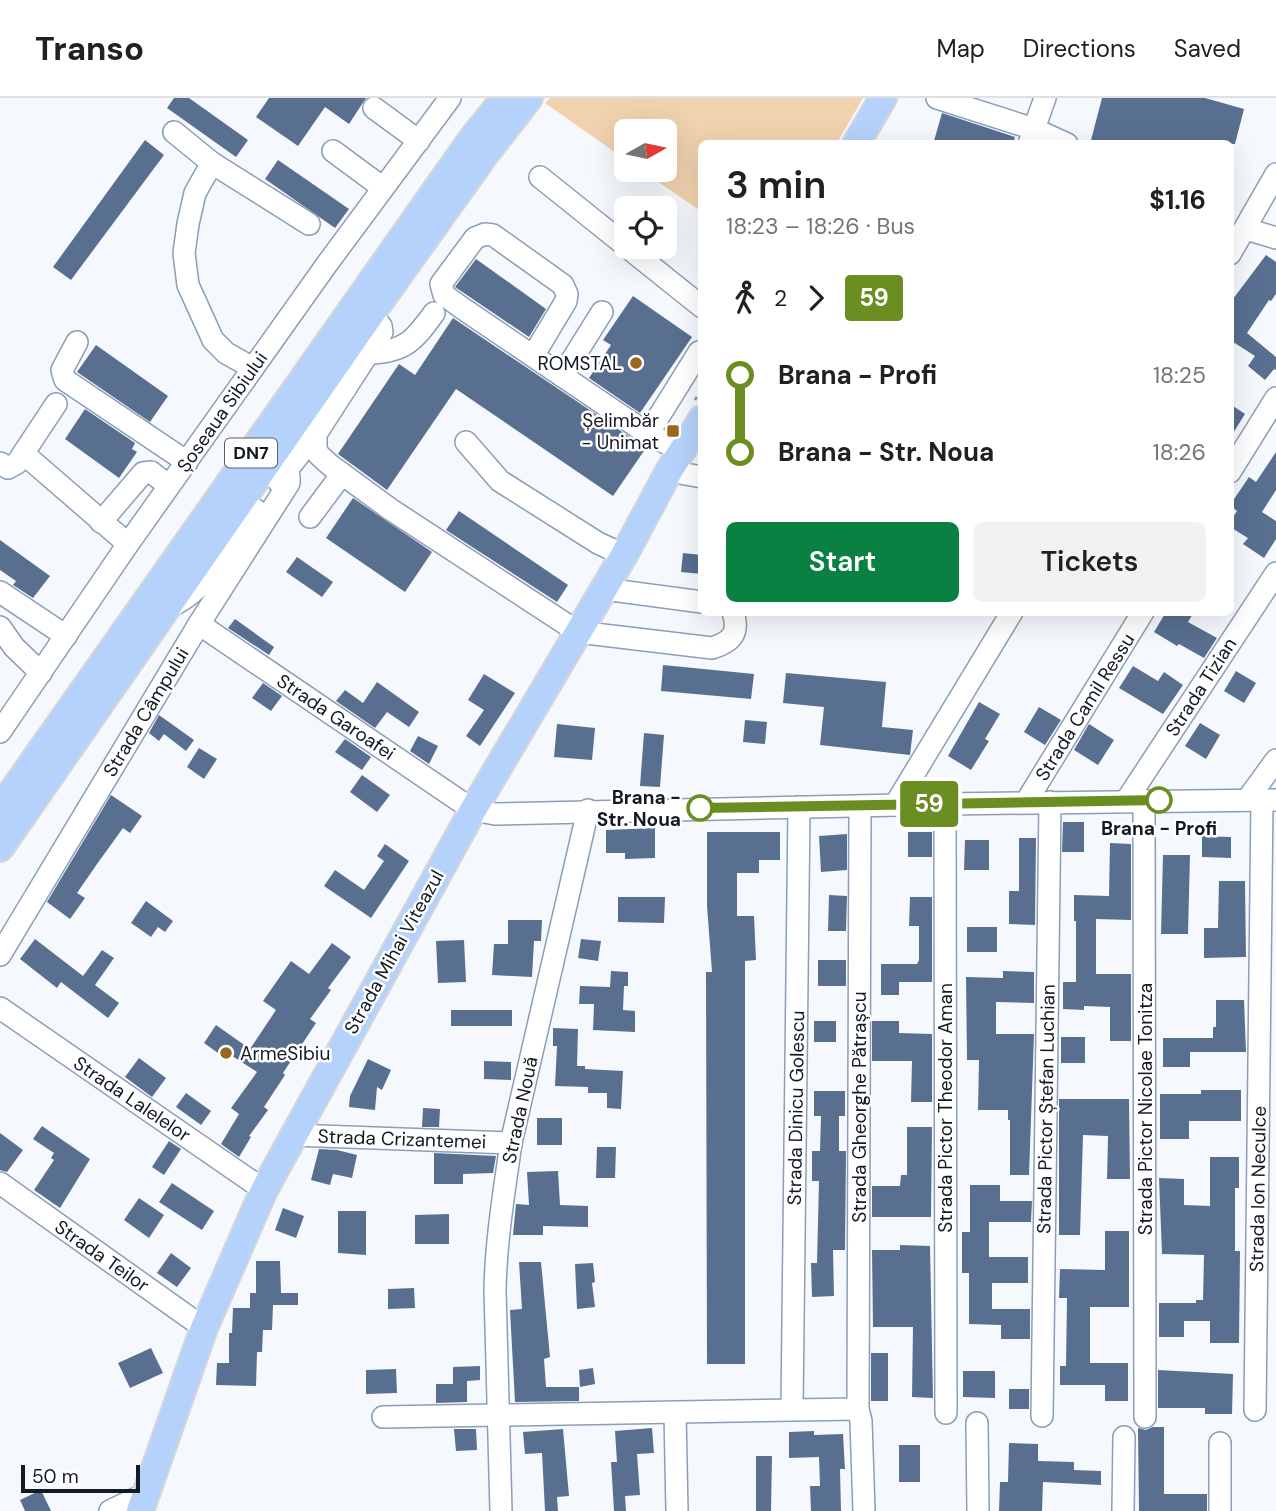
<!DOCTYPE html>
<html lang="en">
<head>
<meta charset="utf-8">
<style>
	body { margin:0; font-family:"DM Sans",sans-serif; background:#f2f2f2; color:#202124; height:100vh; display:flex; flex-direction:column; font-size:26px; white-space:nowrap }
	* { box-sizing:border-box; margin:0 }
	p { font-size:23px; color:#757577 }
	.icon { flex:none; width:38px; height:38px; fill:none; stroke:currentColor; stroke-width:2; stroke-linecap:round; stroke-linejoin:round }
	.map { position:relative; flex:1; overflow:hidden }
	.drawer { position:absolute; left:698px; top:42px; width:536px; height:476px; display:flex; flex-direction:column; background:#fff; border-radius:10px; box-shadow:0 7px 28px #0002 }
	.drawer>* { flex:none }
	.badge { padding:0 14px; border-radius:5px; font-size:24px; line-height:46px }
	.needle { width:46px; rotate:81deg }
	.tools { position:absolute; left:614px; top:21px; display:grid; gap:14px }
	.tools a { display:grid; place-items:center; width:63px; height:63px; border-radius:10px; background:#fff; box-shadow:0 7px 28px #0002; font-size:35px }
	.scale { position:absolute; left:21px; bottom:18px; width:119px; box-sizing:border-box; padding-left:7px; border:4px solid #131a23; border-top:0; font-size:19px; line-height:24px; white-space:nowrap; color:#131a23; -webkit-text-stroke:5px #fff; paint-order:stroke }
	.map>.badge { position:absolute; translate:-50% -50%; box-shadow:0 0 0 4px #fff }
	.legs { display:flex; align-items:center; gap:10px; height:77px; padding:0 28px; font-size:23px }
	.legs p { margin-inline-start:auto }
	.headline { display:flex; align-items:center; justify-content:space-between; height:119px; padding:0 28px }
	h1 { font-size:38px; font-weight:600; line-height:52px }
	.action { display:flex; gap:14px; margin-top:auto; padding:14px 28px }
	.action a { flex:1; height:80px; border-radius:10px; background:#0b8043; color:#fff; font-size:28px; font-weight:600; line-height:80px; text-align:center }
	.action a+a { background:#f2f2f2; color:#202124 }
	ul { padding:0 28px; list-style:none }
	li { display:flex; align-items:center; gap:24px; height:77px; font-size:26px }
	li i { display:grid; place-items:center; width:10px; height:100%; margin:0 9px; background:currentColor }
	li i::after { content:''; width:18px; height:18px; margin:-9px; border:5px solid; border-radius:50%; background:#fff }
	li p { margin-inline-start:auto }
	li:first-child i { background:linear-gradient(#0000 50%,currentColor 0) }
	li:last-child i { background:linear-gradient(currentColor 50%,#0000 0) }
	header { display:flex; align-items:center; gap:42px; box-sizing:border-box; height:98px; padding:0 35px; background:#fff; border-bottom:2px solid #e0e0e0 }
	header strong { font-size:33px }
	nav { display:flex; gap:38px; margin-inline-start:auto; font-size:24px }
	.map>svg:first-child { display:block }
	.green { fill:#f0d2ae }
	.building { fill:#586f90 }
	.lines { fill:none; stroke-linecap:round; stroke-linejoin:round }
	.minor-casing { stroke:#8c9eb7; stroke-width:24 }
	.major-casing { stroke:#d5d6d7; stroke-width:30 }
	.path { stroke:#898f96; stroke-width:2.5; stroke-dasharray:3.5 5; stroke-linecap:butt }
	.minor { stroke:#fff; stroke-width:21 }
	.major { stroke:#b4d2fb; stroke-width:26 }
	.line-1-casing { stroke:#fff; stroke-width:16 }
	.line-1 { stroke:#6b8e23; stroke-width:10 }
	.poi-dot { fill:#9a681b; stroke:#fff; stroke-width:2.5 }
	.stop-1-dot { fill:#fff; stroke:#6b8e23; stroke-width:3.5 }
	.labels { text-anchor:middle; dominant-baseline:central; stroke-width:5; stroke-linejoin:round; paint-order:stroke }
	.shield { fill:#fff; stroke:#5a5f65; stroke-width:2 }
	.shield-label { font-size:18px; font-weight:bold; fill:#131a23 }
	.poi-label { font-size:19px; fill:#131a23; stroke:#fff; text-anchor:end }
	.street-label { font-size:19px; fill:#131a23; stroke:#fff }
	.stop-label { font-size:19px; font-weight:bold; fill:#131a23; stroke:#fff; text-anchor:end }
</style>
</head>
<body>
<header>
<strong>Transo</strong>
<nav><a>Map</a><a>Directions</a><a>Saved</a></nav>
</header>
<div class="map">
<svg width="1276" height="1413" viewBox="0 0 1276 1413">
	<rect width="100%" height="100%" fill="#f5f9fe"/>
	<path class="green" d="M550 0H863L837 45 702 46V114L641 72H665V33H626V62L545 5Z"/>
	<g class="building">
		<path d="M174 0H189L248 42 236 59 167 10Z"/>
		<path d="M269 0H366L349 26 325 9 298 48 256 19Z"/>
		<path d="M1102 0H1205L1244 11 1235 46H1090Z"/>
		<path d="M942 15 1015 39 1013 46H945L934 43Z"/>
		<path d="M145 42 164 57 71 182 53 169Z"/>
		<path d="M278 62 349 111 335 130 265 81Z"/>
		<path d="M1266 157 1276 164V196L1271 203 1269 202 1247 235 1276 259V272L1274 271 1265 282 1248 268 1255 258 1230 242V205Z"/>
		<path d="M476 161 546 211 529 239 455 189Z"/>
		<path d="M633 198 692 239 640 315 589 280 611 247 603 242Z"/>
		<path d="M453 220 646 350 613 398 456 291 387 392 338 356 399 266 415 277Z"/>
		<path d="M96 247 168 298 150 324 77 274Z"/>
		<path d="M1230 306 1245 316 1230 340Z"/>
		<path d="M85 311 135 345 132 351 137 354 119 380 65 341Z"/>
		<path d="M1276 354V392L1262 414 1276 423V441L1264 460 1243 446 1248 440 1230 429V424L1237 413 1230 407 1249 379 1256 384Z"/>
		<path d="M353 400 432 454 405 494 326 440Z"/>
		<path d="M459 413 568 487 557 504 446 432Z"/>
		<path d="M0 442 50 478 33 500 13 487 16 483 0 472Z"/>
		<path d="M683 455 702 457V476L681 474Z"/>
		<path d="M297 459 333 484 322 499 286 474Z"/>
		<path d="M1166 514H1194L1188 524 1217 540 1204 560 1179 546 1177 548 1154 534Z"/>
		<path d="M235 521 274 549 269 557 228 530Z"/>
		<path d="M663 567 754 576 751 601 661 593Z"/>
		<path d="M1133 568 1158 583 1164 574 1183 587 1163 616 1119 590Z"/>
		<path d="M1236 573 1256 585 1244 605 1224 593Z"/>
		<path d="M786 575 886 584 882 629 913 632 910 657 820 647 824 609 783 605Z"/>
		<path d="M484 576 515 595 480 648 466 638 484 612 468 602Z"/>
		<path d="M377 584 419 614 409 629 387 614 375 630 336 603 345 592 363 605Z"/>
		<path d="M263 585 282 598 271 613 252 600Z"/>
		<path d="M979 604 1000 616 985 641 989 643 971 672 948 658Z"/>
		<path d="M1039 609 1061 622 1045 647 1024 634Z"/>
		<path d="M159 617 194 642 186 653 164 636 159 643 149 635Z"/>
		<path d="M745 622 767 624 765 646 743 644Z"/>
		<path d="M1200 625 1220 637 1206 661 1185 648Z"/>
		<path d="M557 626 595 630 592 662 554 659Z"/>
		<path d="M1089 626 1114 642 1098 667 1074 652Z"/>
		<path d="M644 635 664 637 660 689 640 688Z"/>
		<path d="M418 638 438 648 429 666 410 653Z"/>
		<path d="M345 641 371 659 362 672 335 654Z"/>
		<path d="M199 650 217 661 204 681 187 669Z"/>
		<path d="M362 677 390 697 377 714 350 694Z"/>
		<path d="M111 697 142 718 130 735 123 730 97 766 77 795 85 800 70 821 47 804Z"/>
		<path d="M1063 724H1084V754H1062Z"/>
		<path d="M655 730V760L625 761V755H606V732Z"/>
		<path d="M707 734H780V762H759V775H737V818H754L756 862 745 863V1266H707L706 874H712L707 808Z"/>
		<rect x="908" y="734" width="24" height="25"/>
		<path d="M847 736V772L821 774 819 738Z"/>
		<path d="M1202 738 1231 739V760L1202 759Z"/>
		<path d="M1019 740H1036L1035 827 1009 826V793H1019Z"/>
		<path d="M965 742H989V772H964Z"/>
		<path d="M1110 745 1131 746V822L1096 821V876H1131V943H1110V909L1084 908V912L1063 911V884H1076V823H1074V797L1109 798Z"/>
		<path d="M385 746 409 763 371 820 324 788 335 772 364 792 384 763 377 758Z"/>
		<path d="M1163 757H1190L1188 836H1161Z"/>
		<path d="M1219 783H1245L1246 859 1204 860V830H1218Z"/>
		<path d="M829 797 847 798 846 833H828Z"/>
		<path d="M618 799H665L664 825 618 824Z"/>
		<path d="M910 799H932V884H899V897H881V866H917L919 862V828H909Z"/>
		<path d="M146 803 173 823 165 834 158 829 151 839 131 825Z"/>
		<path d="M508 822H542L541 843H534L532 879 492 877 494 846H508Z"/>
		<rect x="967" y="829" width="30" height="25"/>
		<path d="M35 841 83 878 102 852 114 860 95 887 119 905 108 920 61 884 57 890 20 861Z"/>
		<path d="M581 841 601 843 598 863 578 860Z"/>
		<path d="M464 842 466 884 438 885 436 843Z"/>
		<path d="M332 845 351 859 328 890 331 892 310 921 316 925 283 975 285 977 264 1009 268 1012 249 1038 251 1039 239 1059 221 1046 239 1016 231 1010 257 974 229 956 225 960 204 945 216 927 250 951 276 912 263 903 291 863 309 876Z"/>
		<rect x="818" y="862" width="28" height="26"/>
		<path d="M611 873 628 874V888H624L623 912 635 913V934L593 932 594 906H579L580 888 610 889Z"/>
		<path d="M1003 873 1034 874V905L996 904V936H1034L1029 1077H1010V1022H1008V1012H978L979 962H967L966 879 1003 880Z"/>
		<path d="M1216 902H1244L1246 954H1190V969H1163V940H1213V929H1216Z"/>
		<rect x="451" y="912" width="61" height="16"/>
		<rect x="814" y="923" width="22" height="21"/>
		<path d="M872 923H899V935L932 936V1004H911L912 963H872Z"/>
		<path d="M553 930 578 931 577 968H585V971L623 973 621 1011 607 1010V995H588V989L555 988 557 948H553Z"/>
		<rect x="1061" y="939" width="24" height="26"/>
		<path d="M139 960 166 980 152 999 125 979Z"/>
		<path d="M368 961 391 972 382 992 377 989 375 1012 349 1009 350 998Z"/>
		<path d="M484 963 511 964V982L484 981Z"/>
		<path d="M1201 992H1241V1023H1189V1041H1160V996H1201Z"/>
		<path d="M814 993H845V1018H839V1053H846L845 1152H833L834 1198 812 1199 811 1165H817L819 1083H812V1053H820L821 1018H814Z"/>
		<path d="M186 995 211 1013 201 1027 176 1009Z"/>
		<path d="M1059 1001H1129L1130 1081H1107L1108 1038 1083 1037 1080 1137H1059Z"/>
		<path d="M423 1010 440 1011 439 1029H422Z"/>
		<rect x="537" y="1020" width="25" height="27"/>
		<path d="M42 1028 90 1061 60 1110 34 1092 54 1062 51 1060 54 1055 33 1041Z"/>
		<path d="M907 1029H932L931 1119H872V1088H900L901 1077H907Z"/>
		<path d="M0 1035 23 1052 7 1074 0 1072Z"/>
		<path d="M169 1043 181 1051 164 1077 152 1069Z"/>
		<path d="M597 1049H616L615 1080H596Z"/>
		<path d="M319 1051 337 1052 357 1057 352 1080 333 1076 330 1087 311 1082Z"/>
		<path d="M434 1055 496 1058 493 1075 463 1076V1086H434Z"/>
		<path d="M1210 1059H1239V1090H1235V1153H1240L1239 1245H1210V1223H1184V1239H1159V1205H1196V1202H1203L1204 1157 1162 1156 1159 1080 1184 1081V1107L1210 1108Z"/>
		<path d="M558 1073 560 1107 588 1108V1129L543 1128V1137H513L516 1106 529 1107 527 1074Z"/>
		<path d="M172 1085 214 1113 202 1132 159 1104Z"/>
		<path d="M970 1087H1000V1103H1032L1031 1124H989V1159H1028V1185H992V1211H1030V1241H1001V1227L969 1226V1175H962V1134H970Z"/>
		<path d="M139 1100 164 1117 149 1140 124 1122Z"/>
		<path d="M283 1110 304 1118 296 1140 275 1132Z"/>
		<path d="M338 1113H366V1157L338 1155Z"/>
		<path d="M449 1116V1146H415V1117Z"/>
		<path d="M1105 1133H1129V1209H1090V1265H1128V1303H1105V1287H1060V1268H1066L1067 1200H1059L1060 1171 1105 1172Z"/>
		<path d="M900 1147 930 1148 933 1300 912 1299 913 1229H873L872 1152H900Z"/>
		<path d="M171 1155 191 1170 177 1189 157 1175Z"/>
		<path d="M256 1163H280L281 1195H298V1207H273L272 1232H263L262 1254H257L256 1288 216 1287 217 1265H229V1235H232L233 1210H250V1195H256Z"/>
		<path d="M519 1164H541L550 1259 544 1261 546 1289H579V1303L515 1304 510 1212 522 1211Z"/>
		<path d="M593 1165 595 1184 592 1185 595 1209 577 1211 575 1166Z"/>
		<path d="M414 1190 415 1210 388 1211V1191Z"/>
		<path d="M151 1250 163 1275 130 1290 118 1265Z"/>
		<rect x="871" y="1255" width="17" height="48"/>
		<path d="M480 1268V1282L467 1283V1304L436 1305V1286H453V1269Z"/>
		<path d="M593 1270 595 1286 580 1289 579 1272Z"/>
		<path d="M396 1271 397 1295 366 1296V1272Z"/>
		<path d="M1158 1272 1233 1276 1232 1316H1205V1310H1158Z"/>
		<path d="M963 1273H995V1300L963 1299Z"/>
		<rect x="1009" y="1291" width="20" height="20"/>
		<path d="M1153 1329H1164V1396H1207V1413H1139L1138 1330 1146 1332Z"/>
		<path d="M652 1330 654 1355 637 1356 640 1397 625 1398 626 1413H614L611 1364H617L615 1333Z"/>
		<path d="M454 1331H476L477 1352 456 1353Z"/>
		<path d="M563 1331 569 1398 557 1399 558 1413H545L542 1355 525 1356 523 1334Z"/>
		<path d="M814 1333V1337L843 1336 845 1371H840L841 1413H811L810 1388H820L819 1359 789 1360V1334Z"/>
		<path d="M1009 1345 1038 1346V1363L1074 1364V1372L1101 1373V1387L1043 1384 1042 1413H999L1000 1384H1008Z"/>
		<rect x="899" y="1347" width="21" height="37"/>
		<path d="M756 1358H772L771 1413H756Z"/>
		<path d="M41 1392 51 1413H25L20 1402Z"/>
	</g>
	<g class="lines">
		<defs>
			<g id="minor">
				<path d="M937 0 1034 31 1045 0"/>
				<path d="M374 10 419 43"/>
				<path d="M174 34 212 65"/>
				<path d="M1029 46 1034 31 1067 46"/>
				<path d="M333 53 383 90"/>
				<path d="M540 79 626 148"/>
				<path d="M1246 131 1276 140"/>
				<path d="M627 149 702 209"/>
				<path d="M1230 156 1276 76"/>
				<path d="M371 216 381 228 382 234 316 336V351L319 357 330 367 390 411 578 534 712 550C731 544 740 536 733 514"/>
				<path d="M77 244 62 272 65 282 187 364"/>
				<path d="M370 255C406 254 415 241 434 215"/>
				<path d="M533 258 566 203 567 196 563 187 493 137 485 136 475 140 441 186 444 197 462 210 648 336 682 353"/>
				<path d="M253 270 226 255 213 242 188 187 184 155 188 126 195 95 212 65 309 126"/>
				<path d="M562 278 602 214"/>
				<path d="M648 336 699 254"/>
				<path d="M466 344 500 383 598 445 624 457"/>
				<path d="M24 356 128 446"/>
				<path d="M0 365 8 370 17 365 56 306"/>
				<path d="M669 373 702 379"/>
				<path d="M1230 374 1276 300"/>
				<path d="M278 383 316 336"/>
				<path d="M310 419 342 376"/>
				<path d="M101 424 143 375 151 374 169 388"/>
				<path d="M604 491 702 504"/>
				<path d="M0 494 66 538"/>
				<path d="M175 506C208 490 235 441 256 412"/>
				<path d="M199 526 473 712 495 716 945 706 1276 702"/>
				<path d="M0 529 14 549 41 575"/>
				<path d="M0 634 128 446 327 166 450 0"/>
				<path d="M1144 702 1145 1319"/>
				<path d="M1247 702 1276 662"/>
				<path d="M1126 703 1276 475"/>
				<path d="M1026 704 1143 514"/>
				<path d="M945 706 946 1315"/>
				<path d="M895 707 1012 514"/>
				<path d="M860 708 858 1311 861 1323 864 1413"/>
				<path d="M0 857 199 526 289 385V378L285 373"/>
				<path d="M0 910 264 1092"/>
				<path d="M293 1037 511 1045"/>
				<path d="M0 1085 204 1230"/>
				<path d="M792 1311 799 709"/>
				<path d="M1255 1312 1262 702"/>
				<path d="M675 1315 677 1413"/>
				<path d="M1042 1318 1050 704"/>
				<path d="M383 1319 858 1311"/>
				<path d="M977 1325 978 1413"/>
				<path d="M1220 1345V1413"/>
				<path d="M110 1413 145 1396"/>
				<path d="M501 1413 495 1192C496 1143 504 1094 511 1045L588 712"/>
				<path d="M1123 1413 1124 1339"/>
			</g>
			<g id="major">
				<path d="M856 46 883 0"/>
				<path d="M0 711 472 41 505 0"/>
				<path d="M0 750 371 216 486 55 529 0"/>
				<path d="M140 1413 204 1230 264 1092 473 712 624 457 669 373 702 321"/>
			</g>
		</defs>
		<use href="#minor" class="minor-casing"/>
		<use href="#major" class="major-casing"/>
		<path class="path" d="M695 302 702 290"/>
		<use href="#minor" class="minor"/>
		<use href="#major" class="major"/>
	</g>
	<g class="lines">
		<defs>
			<path id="line-1" d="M700 710 1159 702"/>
		</defs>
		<use href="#line-1" class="line-1-casing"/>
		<use href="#line-1" class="line-1"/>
	</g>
	<g class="poi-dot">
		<circle cx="636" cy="265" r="7"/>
		<rect x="666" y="326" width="14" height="14" rx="3.5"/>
		<circle cx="226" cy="955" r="7"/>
	</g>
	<g class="stop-1-dot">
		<circle cx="1159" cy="702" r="12"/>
		<circle cx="700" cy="710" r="12"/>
	</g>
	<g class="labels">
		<rect class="shield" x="225" y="340.5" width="52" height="29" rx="5"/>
		<g class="shield-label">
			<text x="251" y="355">DN7</text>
		</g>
		<g class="poi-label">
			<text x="622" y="265">ROMSTAL</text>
			<text x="659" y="322">Șelimbăr<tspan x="659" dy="22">- Unimat</tspan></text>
			<text x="240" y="955" text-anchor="start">ArmeSibiu</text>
		</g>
		<g class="street-label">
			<text transform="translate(222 314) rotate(-55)">Șoseaua Sibiului</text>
			<text transform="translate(1201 589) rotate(-57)">Strada Tizian</text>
			<text transform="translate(1085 609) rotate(-58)">Strada Camil Ressu</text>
			<text transform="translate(146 614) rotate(-59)">Strada Câmpului</text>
			<text transform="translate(336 619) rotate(34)">Strada Garoafei</text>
			<text transform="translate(394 854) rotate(-61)">Strada Mihai Viteazul</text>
			<text transform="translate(132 1001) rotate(34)">Strada Lalelelor</text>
			<text transform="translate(859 1009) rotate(-90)">Strada Gheorghe Pătrașcu</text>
			<text transform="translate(796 1010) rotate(-89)">Strada Dinicu Golescu</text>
			<text transform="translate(945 1010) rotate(-90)">Strada Pictor Theodor Aman</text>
			<text transform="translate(1046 1011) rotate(-89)">Strada Pictor Ștefan Luchian</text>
			<text transform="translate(1145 1011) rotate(-90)">Strada Pictor Nicolae Tonitza</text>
			<text transform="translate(520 1012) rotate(-78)">Strada Nouă</text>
			<text transform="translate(402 1041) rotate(2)">Strada Crizantemei</text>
			<text transform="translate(1258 1091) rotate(-89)">Strada Ion Neculce</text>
			<text transform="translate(102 1158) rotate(35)">Strada Teilor</text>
		</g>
		<g class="stop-label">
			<text x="681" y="699">Brana -<tspan x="681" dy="22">Str. Noua</tspan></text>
			<text x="1159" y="730" text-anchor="middle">Brana - Profi</text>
		</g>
	</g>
</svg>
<div class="tools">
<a><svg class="needle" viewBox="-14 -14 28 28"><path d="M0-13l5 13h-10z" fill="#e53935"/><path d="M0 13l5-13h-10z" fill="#757577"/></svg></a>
<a><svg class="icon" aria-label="locate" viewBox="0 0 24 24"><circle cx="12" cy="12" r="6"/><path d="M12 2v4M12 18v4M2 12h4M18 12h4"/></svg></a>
</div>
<div class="scale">50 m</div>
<b class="badge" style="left:929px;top:706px;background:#6b8e23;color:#fff">59</b>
<section class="drawer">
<div class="headline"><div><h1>3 min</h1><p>18:23 – 18:26 · Bus</p></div><b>$1.16</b></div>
<div class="legs"><svg class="icon" aria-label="walk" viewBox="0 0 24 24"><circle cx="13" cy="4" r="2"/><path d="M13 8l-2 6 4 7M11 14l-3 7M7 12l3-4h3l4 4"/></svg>2<svg class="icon" aria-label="forward" viewBox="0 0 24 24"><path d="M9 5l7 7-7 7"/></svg><b class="badge" style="background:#6b8e23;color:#fff">59</b></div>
<ul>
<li><i style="color:#6b8e23"></i><b>Brana - Profi</b><p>18:25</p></li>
<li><i style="color:#6b8e23"></i><b>Brana - Str. Noua</b><p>18:26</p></li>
</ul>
<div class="action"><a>Start</a><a>Tickets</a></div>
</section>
</div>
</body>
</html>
